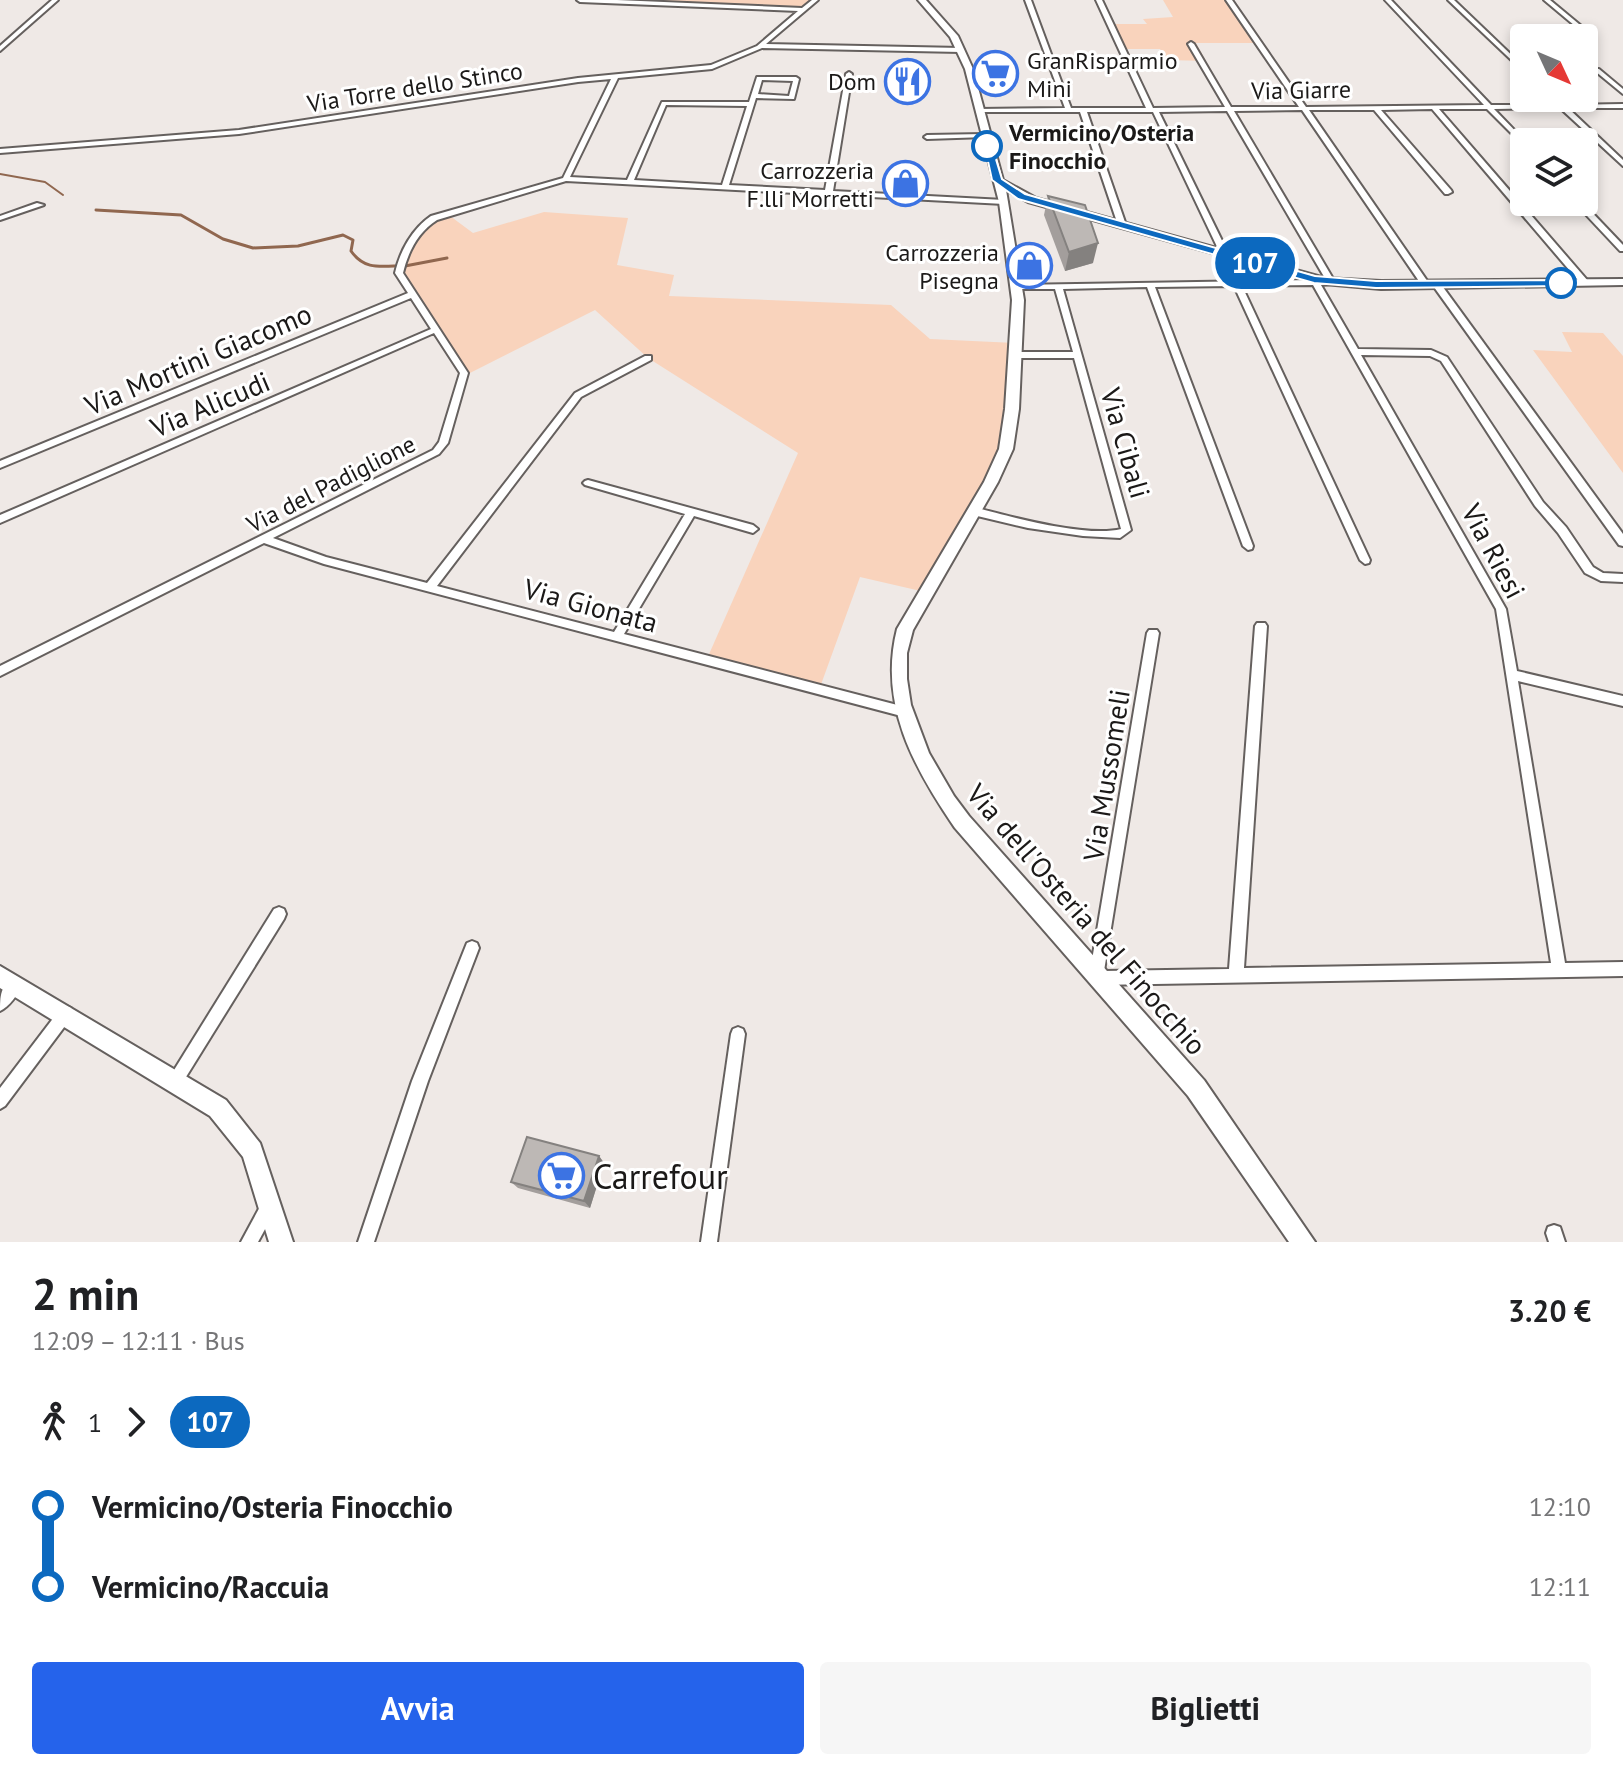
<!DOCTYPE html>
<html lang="it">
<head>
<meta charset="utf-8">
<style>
	body { margin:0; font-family:"PT Sans",sans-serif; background:#f6f6f6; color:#202124; height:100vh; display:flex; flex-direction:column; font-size:30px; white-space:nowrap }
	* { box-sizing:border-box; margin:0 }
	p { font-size:26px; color:#757577 }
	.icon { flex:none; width:44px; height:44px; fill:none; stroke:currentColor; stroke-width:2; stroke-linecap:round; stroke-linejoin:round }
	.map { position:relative; height:1242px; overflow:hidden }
	.sheet { display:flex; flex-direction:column; background:#fff; flex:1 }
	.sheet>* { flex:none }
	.badge { padding:0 16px; border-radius:26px; font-size:28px; line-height:52px }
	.needle { width:52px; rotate:134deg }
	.fabs { position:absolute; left:1510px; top:24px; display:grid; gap:16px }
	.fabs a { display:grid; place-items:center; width:88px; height:88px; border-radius:8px; background:#fff; box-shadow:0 4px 12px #0003; font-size:40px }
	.map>.badge { position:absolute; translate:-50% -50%; box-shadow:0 0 0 4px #fff }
	.legs { display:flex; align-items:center; gap:12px; height:88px; padding:0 32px; font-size:26px }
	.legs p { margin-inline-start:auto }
	.overview { display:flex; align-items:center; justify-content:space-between; height:136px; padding:0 32px }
	h1 { font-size:44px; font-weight:600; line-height:60px }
	.action { display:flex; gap:16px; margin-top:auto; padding:16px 32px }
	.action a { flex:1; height:92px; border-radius:8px; background:#2563eb; color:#fff; font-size:32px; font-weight:600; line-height:92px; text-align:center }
	.action a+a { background:#f6f6f6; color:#202124 }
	ul { padding:0 32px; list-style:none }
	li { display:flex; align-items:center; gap:28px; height:80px; font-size:30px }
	li i { display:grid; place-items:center; width:12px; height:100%; margin:0 10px; background:currentColor }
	li i::after { content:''; width:20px; height:20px; margin:-10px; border:6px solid; border-radius:50%; background:#fff }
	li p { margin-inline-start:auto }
	li:first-child i { background:linear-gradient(#0000 50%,currentColor 0) }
	li:last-child i { background:linear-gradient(currentColor 50%,#0000 0) }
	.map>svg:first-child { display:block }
	.green { fill:#f9d3bc }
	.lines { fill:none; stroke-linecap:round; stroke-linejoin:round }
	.stream-far1 { stroke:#90674f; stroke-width:2 }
	.stream { stroke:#90674f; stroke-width:3 }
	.street-casing { stroke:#65605e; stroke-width:4 }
	.secondary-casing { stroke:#65605e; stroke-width:4 }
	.street { fill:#fff; fill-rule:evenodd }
	.secondary { fill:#fff; fill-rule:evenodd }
	.wall { fill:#a39e9c }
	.shaded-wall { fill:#84817f }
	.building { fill:#bdb8b5; stroke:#84817f; stroke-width:2 }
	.line-1 { fill:#0c69bf; stroke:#fff; stroke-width:2 }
	.stop-1-dot { fill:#fff; stroke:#0c69bf; stroke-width:4 }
	.labels { text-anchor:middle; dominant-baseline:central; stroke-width:6; stroke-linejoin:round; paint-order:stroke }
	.far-poi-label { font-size:24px; fill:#1b1918; stroke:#fff; text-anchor:end }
	.far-street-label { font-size:24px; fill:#1b1918; stroke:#fff }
	.far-stop-label { font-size:24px; font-weight:bold; fill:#1b1918; stroke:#fff; text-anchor:start }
	.street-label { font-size:28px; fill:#1b1918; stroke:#fff }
	.near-poi-label { font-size:34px; fill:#1b1918; stroke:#fff; text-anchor:start }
</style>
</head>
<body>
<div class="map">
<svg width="1623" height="1242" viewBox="0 0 1623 1242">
	<rect width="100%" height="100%" fill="#efe9e6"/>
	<g class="green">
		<path d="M634 0H812L802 9Z"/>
		<path d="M1163 0H1225L1254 43H1196L1206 61 1168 60 1160 49H1126L1113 24H1147L1143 19 1173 17Z"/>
		<path d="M544 212 628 218 617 265 674 275 669 296 891 305 930 339 1015 343 1009 438 925 592 860 577 819 690 706 661 798 453 648 358 595 310 464 376 399 273 424 224 446 213 473 233Z"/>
		<path d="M1562 332 1603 333 1623 356V473L1533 350 1572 352Z"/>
	</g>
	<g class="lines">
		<path class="stream-far1" d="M0 174 45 182 63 195"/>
		<g class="stream">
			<path d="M96 210 181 215 223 239 253 248 298 246 343 235 353 240 351 251C363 268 376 267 395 266"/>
			<path d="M405 266 447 258"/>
		</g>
		<defs>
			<g id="street">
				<path d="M52 0H58L0 51V46Z"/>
				<path d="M577 0H617L802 8 812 0H818L766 44 961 48 964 50 961 52 762 48 712 69 618 78 570 177 627 180 662 102H749L757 77H796L799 79 794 99 756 98 729 185 825 190 846 74 849 72 852 74 833 191 1004 200 1008 202 1004 204 566 181 437 220C418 232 408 252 403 273L468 373 448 443 439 454 273 538 326 557 427 583 575 393 645 356H651V360L581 397 437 586 614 632 685 514 585 485 583 483 585 481 588 480 753 525 758 529 753 533 694 516 624 634 905 707 909 709 911 712 909 715 905 717 324 564 264 543 0 676V666L433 450 439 442 460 373 434 333 0 523V515L431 329 411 298 0 468V461L408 293 395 273C400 251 412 229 431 216L563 178 611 79 578 82 239 134 0 153V149L239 130 578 78 711 65 757 46 798 11 580 2ZM762 80 793 81 789 96 758 94ZM666 105 747 106 722 185 634 180Z"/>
				<path d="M1025 0H1031L1071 108H1146L1096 0H1102L1153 108 1225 107 1188 44 1191 42 1194 44 1231 107H1299L1226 0H1232L1306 107 1484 105 1385 0H1391L1491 105H1556L1550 98H1557L1564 105 1623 104V108H1568L1623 160V166L1560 108 1494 109 1526 142H1524V146L1487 109H1439L1588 281 1589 283 1585 285H1582L1432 109 1381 110 1451 190 1452 192 1448 194H1445L1374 110H1309L1430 285 1426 287H1423L1302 110 1234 111 1335 282 1331 284 1321 285 1358 349 1431 350 1447 357 1543 502 1566 527 1593 567 1603 573 1623 574V582L1601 581 1585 573 1558 533 1535 506 1441 361 1430 356 1361 355 1506 609 1517 671 1623 696V706L1518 681 1565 963 1623 962V976L1096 985 1091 983 1089 978 1147 633 1149 630H1157L1159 633 1104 971 1229 969 1255 626 1257 623H1265L1267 626 1244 968 1551 963 1496 609 1313 285 1242 286 1370 560 1369 563 1365 564 1360 560 1234 286 1155 287 1253 546 1252 549 1248 550 1243 546 1147 287 1063 289 1131 530 1120 538 1083 536 1028 528 969 514 968 511 973 507C1008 516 1087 538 1121 529L1074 358H1014L1010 355 1014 352H1073L1055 289H1017L1013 287 1014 285 1310 280 1314 278 1318 280H1326L1227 111 1159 112 1229 255 1225 257 1221 255 1153 112H1087L1126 225 1122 227 1118 225 1080 112H977V110L979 109 1065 108Z"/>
				<path d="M1448 0H1454L1524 67V72Z"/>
				<path d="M1544 0H1550L1591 34V36H1587Z"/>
				<path d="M1595 69H1599L1623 89V94L1595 71Z"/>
				<path d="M984 134 986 135V137L927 139 924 137 927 135Z"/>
				<path d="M1574 202H1582L1623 245V251H1620Z"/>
				<path d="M37 203 44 205 0 220V216Z"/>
				<path d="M1434 283H1440L1623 534V546L1619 545 1434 287Z"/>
				<path d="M279 907 284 909 286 914 284 919 181 1085 176 1088 171 1085 168 1080 171 1075 274 909Z"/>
				<path d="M472 941 477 943 479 948 428 1081 374 1242H358L412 1081 467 943Z"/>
				<path d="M15 978 20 980 22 985C18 994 9 1007 0 1011 0 997 0 984 15 978Z"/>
				<path d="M66 1006 71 1008 73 1013 71 1018 5 1106 0 1109V1088L61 1008Z"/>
				<path d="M738 1027 743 1029 745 1034 717 1242H701L731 1034 733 1029Z"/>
				<path d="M268 1201 274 1203 276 1209 258 1242H241L262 1203Z"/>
				<path d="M1554 1225 1560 1227 1565 1242H1549L1546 1233 1548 1227Z"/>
			</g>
			<g id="secondary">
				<path d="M918 0H926L958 36 973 69 1003 180 1036 198 1325 278 1381 281 1623 279V285L1381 289 1324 284 1028 202 1006 190 1024 300 1019 409 1013 449 998 482 913 630 907 653V679L911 705 929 753 954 796 969 816 1204 1080 1315 1242H1289L1188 1096 955 828C914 768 878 704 897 629L984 482 999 449 1005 409 1012 300 999 202 965 69 950 37Z"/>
				<path d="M0 966 226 1100 260 1143 293 1242H269L243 1157 210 1116 0 988Z"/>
			</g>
		</defs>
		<use href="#street" class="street-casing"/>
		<use href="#secondary" class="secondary-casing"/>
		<use href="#street" class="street"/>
		<use href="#secondary" class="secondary"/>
	</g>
	<g class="wall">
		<path d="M1048 196 1093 263 1065 271 1044 215Z"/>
		<path d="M599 1156 604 1163 590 1208 518 1188 511 1182Z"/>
	</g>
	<g class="shaded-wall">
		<path d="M1098 243 1093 263 1065 271 1069 252Z"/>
		<path d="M599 1156 604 1163 590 1208 584 1201Z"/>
	</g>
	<g class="building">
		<path d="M1048 196 1085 205 1098 243 1069 252Z"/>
		<path d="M527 1137 599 1156 584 1201 511 1182Z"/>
	</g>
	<path class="line-1" d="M984 143 992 146 1002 179 1025 194 1315 276 1376 281 1561 280 1567 283 1561 286 1376 288 1314 283 1018 199 992 180Z"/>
	<defs>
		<symbol id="supermarket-ring" viewBox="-11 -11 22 22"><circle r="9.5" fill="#fff" stroke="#3c73e3" stroke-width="1.5"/><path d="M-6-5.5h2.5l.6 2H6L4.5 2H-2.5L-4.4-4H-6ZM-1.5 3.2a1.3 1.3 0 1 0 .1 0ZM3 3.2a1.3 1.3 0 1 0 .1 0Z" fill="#3c73e3"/></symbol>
		<symbol id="restaurant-ring" viewBox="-11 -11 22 22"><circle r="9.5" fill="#fff" stroke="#3c73e3" stroke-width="1.5"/><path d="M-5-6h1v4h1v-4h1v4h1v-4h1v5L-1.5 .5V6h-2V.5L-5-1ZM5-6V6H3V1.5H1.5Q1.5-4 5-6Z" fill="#3c73e3"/></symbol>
		<symbol id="shop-ring" viewBox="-11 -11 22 22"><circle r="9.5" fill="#fff" stroke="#3c73e3" stroke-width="1.5"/><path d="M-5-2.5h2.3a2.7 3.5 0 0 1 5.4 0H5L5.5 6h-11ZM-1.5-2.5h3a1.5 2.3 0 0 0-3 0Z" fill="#3c73e3"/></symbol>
	</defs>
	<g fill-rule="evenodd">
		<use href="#supermarket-ring" x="970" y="48" width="51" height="51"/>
		<use href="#restaurant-ring" x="882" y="56" width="51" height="51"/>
		<use href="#shop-ring" x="880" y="158" width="51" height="51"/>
		<use href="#shop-ring" x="1004" y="240" width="51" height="51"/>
		<use href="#supermarket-ring" x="536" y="1150" width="51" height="51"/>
	</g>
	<g class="stop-1-dot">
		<circle cx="987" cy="146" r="14"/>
		<circle cx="1561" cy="283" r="14"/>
	</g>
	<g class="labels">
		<g class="far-poi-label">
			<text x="1027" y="60" text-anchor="start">GranRisparmio<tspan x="1027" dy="28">Mini</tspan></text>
			<text x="876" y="81">Dom</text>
			<text x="874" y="170">Carrozzeria<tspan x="874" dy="28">F.lli Morretti</tspan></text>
			<text x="999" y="252">Carrozzeria<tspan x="999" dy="28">Pisegna</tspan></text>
		</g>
		<g class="far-street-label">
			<text transform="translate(415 87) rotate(-9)">Via Torre dello Stinco</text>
			<text transform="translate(1301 90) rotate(-1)">Via Giarre</text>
			<text transform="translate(331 484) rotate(-27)">Via del Padiglione</text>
		</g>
		<g class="far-stop-label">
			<text x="1009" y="132">Vermicino/Osteria<tspan x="1009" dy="28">Finocchio</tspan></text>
		</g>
		<g class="street-label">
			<text transform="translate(198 359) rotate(-23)">Via Mortini Giacomo</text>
			<text transform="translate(210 404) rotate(-23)">Via Alicudi</text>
			<text transform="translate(1126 443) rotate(74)">Via Cibali</text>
			<text transform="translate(1494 551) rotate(62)">Via Riesi</text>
			<text transform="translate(591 605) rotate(15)">Via Gionata</text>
			<text transform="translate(1106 775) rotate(-81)">Via Mussomeli</text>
			<text transform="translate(1087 919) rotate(49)">Via dell'Osteria del Finocchio</text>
		</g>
		<g class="near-poi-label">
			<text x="593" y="1176">Carrefour</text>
		</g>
	</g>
</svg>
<div class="fabs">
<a><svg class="needle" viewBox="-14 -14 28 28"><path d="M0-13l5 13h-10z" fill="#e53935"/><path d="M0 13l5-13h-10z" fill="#757577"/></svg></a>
<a><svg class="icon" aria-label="layers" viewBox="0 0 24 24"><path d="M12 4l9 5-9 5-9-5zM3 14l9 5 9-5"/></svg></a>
</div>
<b class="badge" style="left:1255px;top:263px;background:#0c69bf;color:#fff">107</b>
</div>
<section class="sheet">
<div class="overview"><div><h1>2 min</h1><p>12:09 – 12:11 · Bus</p></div><b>3.20 €</b></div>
<div class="legs"><svg class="icon" aria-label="walk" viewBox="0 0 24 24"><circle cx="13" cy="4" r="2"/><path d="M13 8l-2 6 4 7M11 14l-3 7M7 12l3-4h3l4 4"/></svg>1<svg class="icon" aria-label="forward" viewBox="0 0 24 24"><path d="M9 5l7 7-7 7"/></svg><b class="badge" style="background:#0c69bf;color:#fff">107</b></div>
<ul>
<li><i style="color:#0c69bf"></i><b>Vermicino/Osteria Finocchio</b><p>12:10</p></li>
<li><i style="color:#0c69bf"></i><b>Vermicino/Raccuia</b><p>12:11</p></li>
</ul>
<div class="action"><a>Avvia</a><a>Biglietti</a></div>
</section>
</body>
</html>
